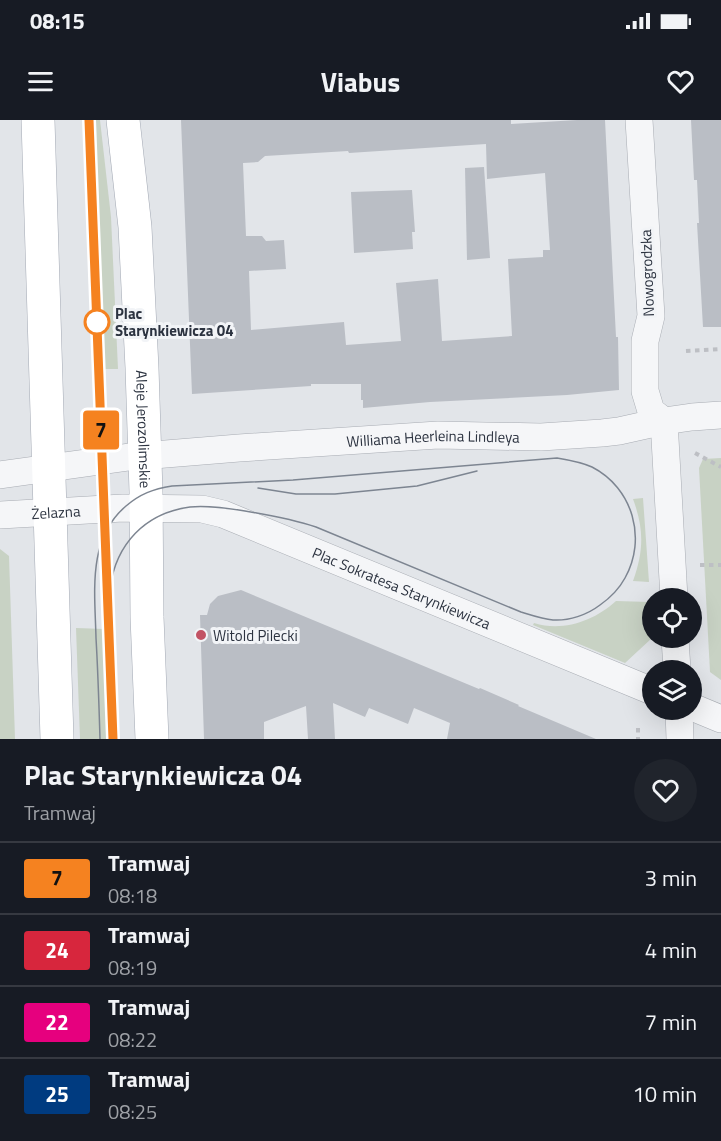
<!DOCTYPE html>
<html lang="pl">
<head>
<meta charset="utf-8">
<style>
	body { margin:0; font-family:"Titillium Web",sans-serif; background:#20242c; color:#f1f3f6; height:100vh; display:flex; flex-direction:column; font-size:22px; white-space:nowrap }
	* { box-sizing:border-box; margin:0 }
	p { font-size:20px; color:#9ea1a6 }
	.icon { flex:none; width:33px; height:33px; fill:none; stroke:currentColor; stroke-width:2; stroke-linecap:round; stroke-linejoin:round }
	.map { position:relative; height:619px; overflow:hidden }
	.panel { display:flex; flex-direction:column; background:#171b24; flex:1 }
	.panel>* { flex:none }
	.badge { padding:0 12px; border-radius:4px; font-size:21px; line-height:39px }
	.tools { position:absolute; left:642px; top:468px; display:grid; gap:12px }
	.tools a { display:grid; place-items:center; width:60px; height:60px; border-radius:50%; background:#171b24; box-shadow:0 6px 24px #0002; font-size:30px }
	.map>.badge { position:absolute; translate:-50% -50%; box-shadow:0 0 0 3px #fff }
	.round { display:grid; place-items:center; flex:none; width:63px; height:63px; border-radius:32px; background:#20242c }
	.overview { display:flex; align-items:center; justify-content:space-between; height:102px; padding:0 24px }
	h1 { font-size:28px; font-weight:700; line-height:45px }
	ul { padding:0; list-style:none }
	li { display:flex; align-items:center; gap:18px; height:72px; padding:0 24px; border-top:2px solid #363941 }
	li div { flex:1 }
	li b { display:block; font-size:22px }
	li em { font-style:normal }
	li .badge { min-width:66px; font-weight:700; text-align:center }
	.status { display:flex; justify-content:space-between; align-items:center; height:42px; padding:0 30px; background:#171b24; direction:ltr }
	.status svg { height:16px; fill:currentColor }
	header { display:flex; justify-content:space-between; align-items:center; height:78px; padding:0 24px; background:#171b24; font-size:27px; font-weight:700 }
	.map>svg:first-child { display:block }
	.green { fill:#c8d2c4 }
	.building { fill:#babec5; fill-rule:evenodd }
	.lines { fill:none; stroke-linecap:round; stroke-linejoin:round }
	.minor-casing { stroke:#a8acb3; stroke-width:28 }
	.major-casing { stroke:#a3a9b4; stroke-width:34 }
	.path { stroke:#bdbfc4; stroke-width:4; stroke-dasharray:4.5 4.5; stroke-linecap:butt }
	.minor { stroke:#f5f6f8; stroke-width:27 }
	.major { stroke:#fff; stroke-width:33 }
	.tram { stroke:#7d8591; stroke-width:1.5 }
	.line-casing { stroke:#fff; stroke-width:14 }
	.line { stroke:#f58220; stroke-width:9 }
	.stop-dot { fill:#fff; stroke:#f58220; stroke-width:3 }
	.poi-dot { fill:#c25364; stroke:#f2f4f7; stroke-width:2 }
	.labels { text-anchor:middle; dominant-baseline:central; stroke-width:6; stroke-linejoin:round; paint-order:stroke }
	.street-label { font-size:15px; fill:#2c3340; stroke:#f2f4f7 }
	.stop-label { font-size:15px; font-weight:bold; fill:#2c3340; stroke:#f2f4f7; text-anchor:start }
	.poi-label { font-size:15px; fill:#2c3340; stroke:#f2f4f7; text-anchor:start }
</style>
</head>
<body>
<div class="status"><b>08:15</b><svg viewBox="0 0 49 12"><path d="M0 12V9h3v3zM5 12V6h3v6zM10 12V3h3v9zM15 12V0h3v12zM26 1h20v11H26zM47 4h2v5h-2z"/></svg></div>
<header><svg class="icon" aria-label="menu" viewBox="0 0 24 24"><path d="M4 6h16M4 12h16M4 18h16"/></svg>Viabus<svg class="icon" aria-label="heart" viewBox="0 0 24 24"><path d="M12 20l-8-8c-3-5 5-10 8-4 3-6 11-1 8 4z"/></svg></header>
<div class="map">
<svg width="721" height="619" viewBox="0 0 721 619">
	<rect width="100%" height="100%" fill="#e2e5e9"/>
	<g class="green">
		<path d="M95 0H100L111 97 118 249H104Z"/>
		<path d="M721 338V560L710 552 699 348 703 339Z"/>
		<path d="M643 378 649 462 633 461C644 430 644 409 633 379Z"/>
		<path d="M0 429 9 436 15 619H0Z"/>
		<path d="M616 481 650 482 652 518 625 543 533 505 534 503C563 512 594 501 616 481Z"/>
		<path d="M76 508 104 509 108 619H80Z"/>
	</g>
	<g class="building">
		<path d="M181 0H511V4L577 0H605L616 217H618L619 270 567 275 430 282 363 288V280H361V264H311V266L192 274ZM486 24 487 59 545 53 550 130H543V137L508 139 512 216 442 221 438 159 396 163 401 221 346 225 344 202 251 210 249 151 286 149 284 120 266 121 262 116H246L243 43 258 42 265 36 348 31 349 33Z"/>
		<path d="M691 0H721V207H703L697 103H699L697 60H694Z"/>
		<path d="M484 47 490 138 467 140 465 48Z"/>
		<path d="M412 70 415 112H412L413 129 354 133 351 72Z"/>
		<path d="M241 470 479 569 480 568 519 585 518 586 596 619H447L450 603 414 588 408 604 369 588 365 597 333 583 335 619H308L306 586 264 602V619H204L200 495H207L210 484 218 476Z"/>
	</g>
	<g class="lines">
		<defs>
			<g id="minor">
				<path d="M639 0 651 196 645 221V271L651 291 664 301 674 478"/>
				<path id="s1" d="M0 355 129 337 239 328 438 315 541 317 602 313 619 311 664 301 692 297 721 295"/>
				<path id="s2" d="M0 395 123 388 202 389 223 394 652 571"/>
				<path d="M675 518 677 550"/>
				<path d="M692 587 721 599"/>
				<path d="M679 590 680 619"/>
			</g>
			<g id="major">
				<path d="M38 0 57 619"/>
				<path id="s3" d="M123 0 135 107 142 248 146 372 147 497 152 619"/>
			</g>
		</defs>
		<use href="#minor" class="minor-casing"/>
		<use href="#major" class="major-casing"/>
		<g class="path">
			<path d="M686 231 721 229"/>
			<path d="M695 333 721 347"/>
			<path d="M700 445H721"/>
			<path d="M638 608V619"/>
		</g>
		<use href="#minor" class="minor"/>
		<use href="#major" class="major"/>
		<g class="tram">
			<path d="M258 368 296 374H335L417 366 477 351"/>
			<path d="M100 619C99 585 98 552 96 518 95 472 87 419 126 386 140 374 153 369 172 366L293 360 557 338C569 340 581 342 592 347 633 368 647 419 625 458 619 469 610 478 600 485 587 495 569 501 553 500 542 499 531 495 521 492L316 407C292 399 269 395 245 391 227 388 208 385 190 387 145 393 116 424 110 468 106 494 109 520 111 546 112 570 113 595 113 619"/>
		</g>
	</g>
	<g class="lines">
		<defs>
			<path id="line" d="M89 0 113 619"/>
		</defs>
		<use href="#line" class="line-casing"/>
		<use href="#line" class="line"/>
	</g>
	<circle class="stop-dot" cx="97" cy="202" r="12"/>
	<circle class="poi-dot" cx="201" cy="515" r="6"/>
	<g class="labels">
		<g class="street-label">
			<text transform="translate(647 153) rotate(-92)">Nowogrodzka</text>
			<text stroke="none"><textPath href="#s3" startOffset="310">Aleje Jerozolimskie</textPath></text>
			<text stroke="none"><textPath href="#s1" startOffset="435">Williama Heerleina Lindleya</textPath></text>
			<text stroke="none"><textPath href="#s2" startOffset="56">Żelazna</textPath></text>
			<text stroke="none"><textPath href="#s2" startOffset="417">Plac Sokratesa Starynkiewicza</textPath></text>
		</g>
		<g class="stop-label">
			<text x="115" y="193">Plac<tspan x="115" dy="17">Starynkiewicza 04</tspan></text>
		</g>
		<g class="poi-label">
			<text x="213" y="515">Witold Pilecki</text>
		</g>
	</g>
</svg>
<div class="tools">
<a><svg class="icon" aria-label="locate" viewBox="0 0 24 24"><circle cx="12" cy="12" r="6"/><path d="M12 2v4M12 18v4M2 12h4M18 12h4"/></svg></a>
<a><svg class="icon" aria-label="layers" viewBox="0 0 24 24"><path d="M12 4l9 5-9 5-9-5zM3 14l9 5 9-5"/></svg></a>
</div>
<b class="badge" style="left:101px;top:310px;background:#f58220;color:#111">7</b>
</div>
<section class="panel">
<div class="overview"><div><h1>Plac Starynkiewicza 04</h1><p>Tramwaj</p></div><a class="round"><svg class="icon" aria-label="heart" viewBox="0 0 24 24"><path d="M12 20l-8-8c-3-5 5-10 8-4 3-6 11-1 8 4z"/></svg></a></div>
<ul>
<li><span class="badge" style="background:#f58220;color:#111">7</span><div><b>Tramwaj</b><p>08:18</p></div><em>3 min</em></li>
<li><span class="badge" style="background:#d7263d;color:#fff">24</span><div><b>Tramwaj</b><p>08:19</p></div><em>4 min</em></li>
<li><span class="badge" style="background:#e6007e;color:#fff">22</span><div><b>Tramwaj</b><p>08:22</p></div><em>7 min</em></li>
<li><span class="badge" style="background:#003b80;color:#fff">25</span><div><b>Tramwaj</b><p>08:25</p></div><em>10 min</em></li>
</ul>
</section>
</body>
</html>
